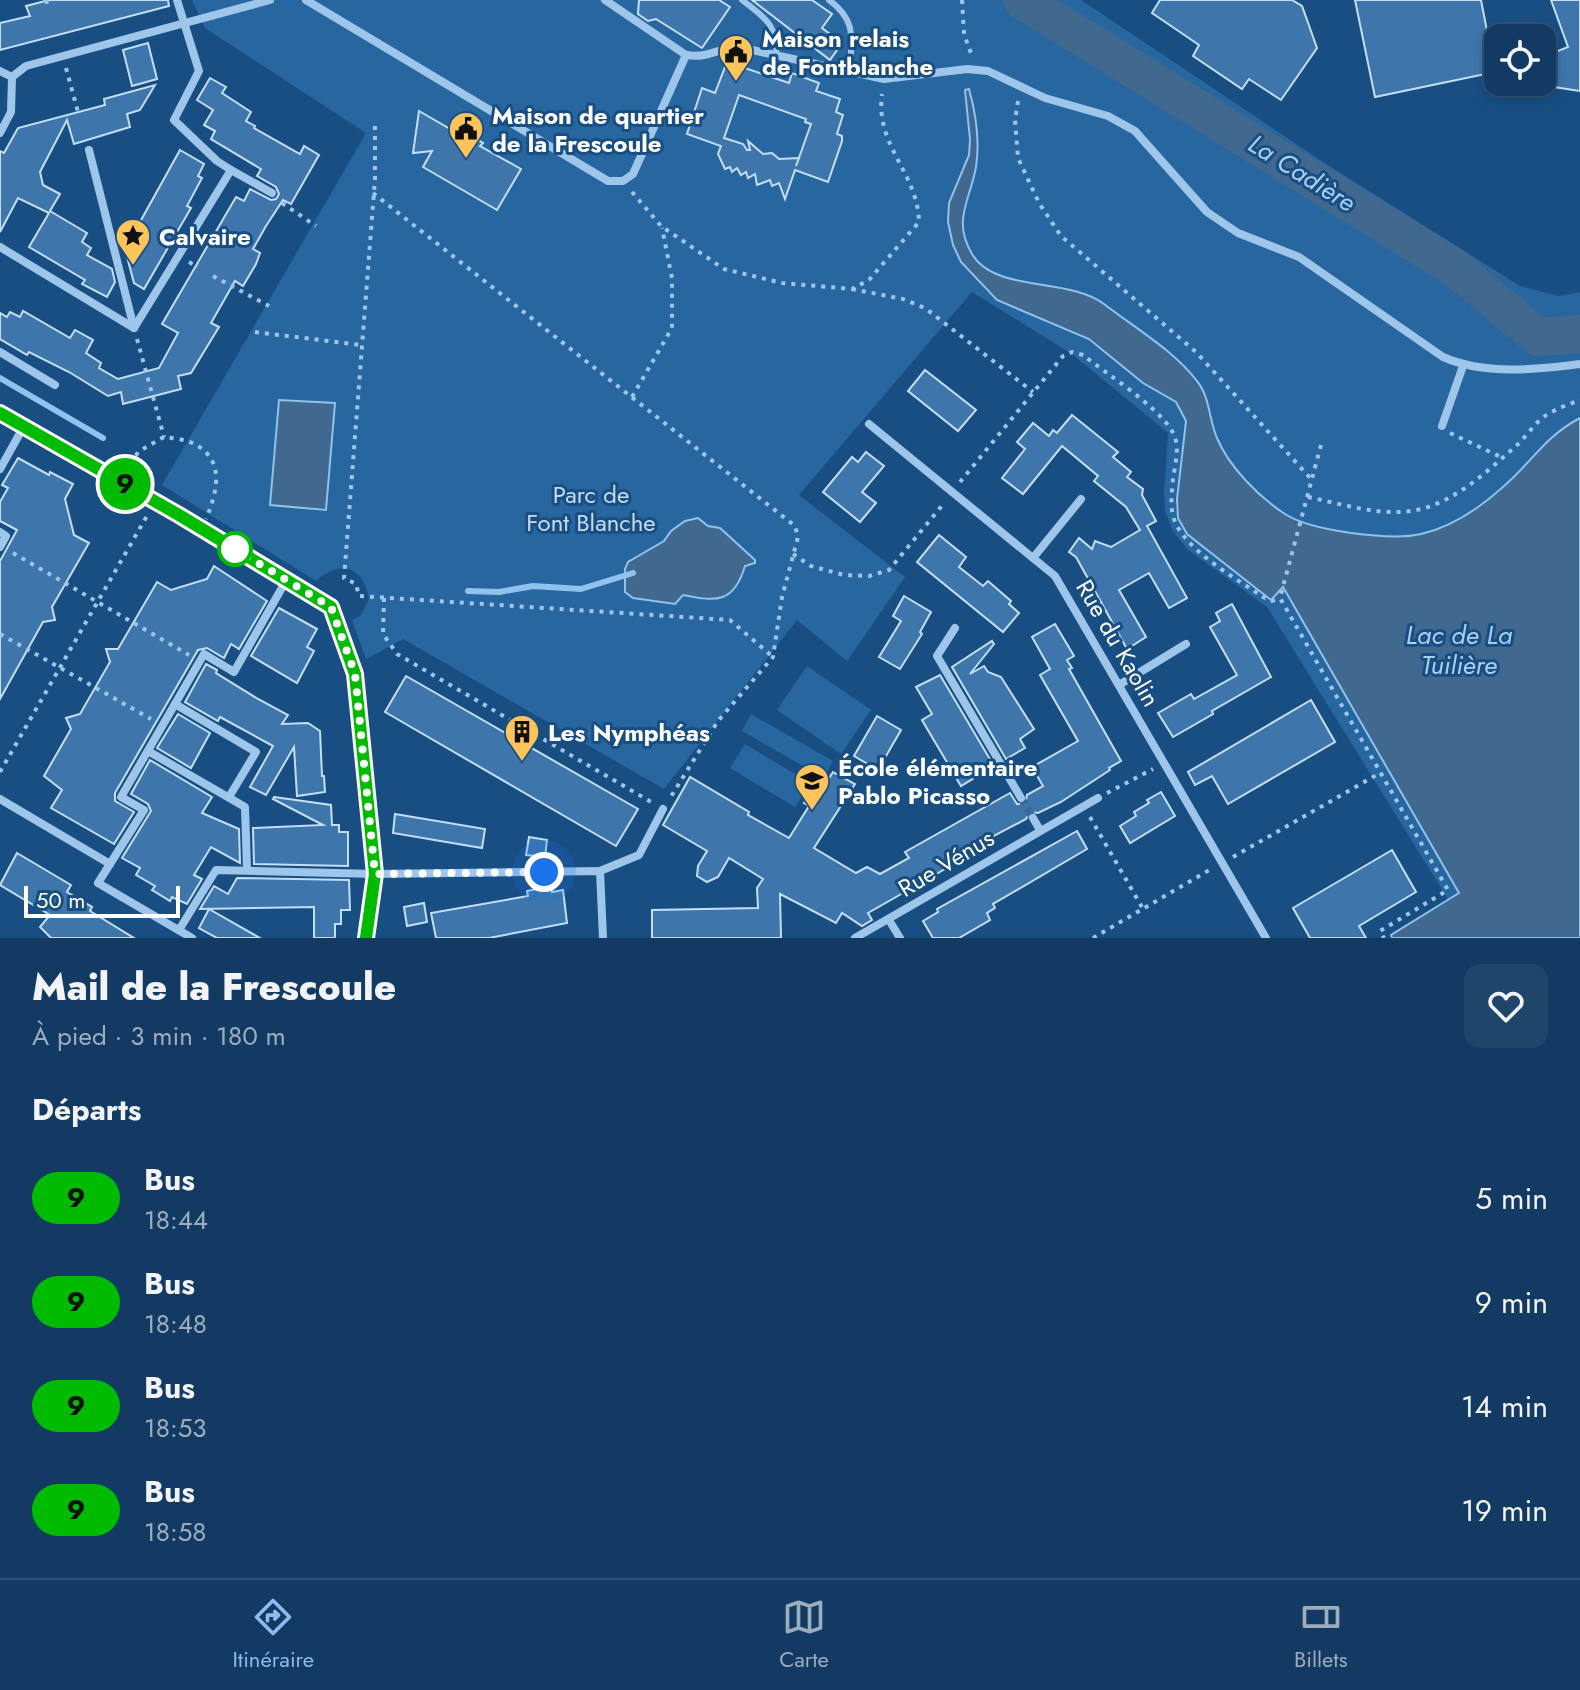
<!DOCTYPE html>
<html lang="fr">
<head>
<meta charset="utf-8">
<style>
	body { margin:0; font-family:Jost,sans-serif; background:#20456b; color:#f1f3f6; height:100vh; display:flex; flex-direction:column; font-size:30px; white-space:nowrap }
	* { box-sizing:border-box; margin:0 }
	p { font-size:26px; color:#9dadbe }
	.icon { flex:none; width:44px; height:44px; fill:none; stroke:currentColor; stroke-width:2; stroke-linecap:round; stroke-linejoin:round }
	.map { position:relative; height:938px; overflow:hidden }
	.drawer { display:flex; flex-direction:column; background:#133a62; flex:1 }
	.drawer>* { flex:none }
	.badge { padding:0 16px; border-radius:26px; font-size:28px; line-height:52px }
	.controls { position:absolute; left:1484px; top:24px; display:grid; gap:16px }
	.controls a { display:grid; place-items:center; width:72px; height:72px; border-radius:16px; background:#133a62; box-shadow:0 4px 12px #0003,0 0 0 2px #325477; font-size:40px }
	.scale { position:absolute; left:24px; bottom:20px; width:156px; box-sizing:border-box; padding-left:8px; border:4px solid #fff; border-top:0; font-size:22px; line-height:28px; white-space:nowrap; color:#fff; -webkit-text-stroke:6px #194e83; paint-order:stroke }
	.you { position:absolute; width:40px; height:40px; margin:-20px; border:6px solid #fff; border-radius:50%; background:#1a73e8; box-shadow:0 0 0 12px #1a73e833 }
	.map>.badge { position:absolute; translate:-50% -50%; box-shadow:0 0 0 4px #fff }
	h2 { padding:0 32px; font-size:30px; line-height:72px }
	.round { display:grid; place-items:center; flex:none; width:84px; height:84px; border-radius:16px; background:#20456b }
	.summary { display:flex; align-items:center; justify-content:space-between; height:136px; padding:0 32px }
	h1 { font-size:38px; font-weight:800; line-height:60px }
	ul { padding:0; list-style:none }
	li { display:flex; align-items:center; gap:24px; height:104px; padding:0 32px }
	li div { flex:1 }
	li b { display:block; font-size:30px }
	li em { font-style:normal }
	li .badge { min-width:88px; font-weight:700; text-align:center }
	.dock { display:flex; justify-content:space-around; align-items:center; height:112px; border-top:2px solid #325477; background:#133a62; font-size:22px; color:#9dadbe }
	.dock a { display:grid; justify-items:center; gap:4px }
	.dock .active { color:#90b9f0 }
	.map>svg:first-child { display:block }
	.green { fill:#2866a0 }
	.water { fill:#416990; stroke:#90c2ee; stroke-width:2 }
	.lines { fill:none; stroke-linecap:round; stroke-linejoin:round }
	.stream { stroke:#90c2ee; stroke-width:6 }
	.river { stroke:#416990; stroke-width:38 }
	.building { fill:#3e75aa; stroke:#c3def8; stroke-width:2; fill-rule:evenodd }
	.street-tunnel { stroke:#3c6996; stroke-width:8; stroke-dasharray:8 4; stroke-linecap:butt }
	.path { stroke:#9ec6eb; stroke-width:4; stroke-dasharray:4 6; stroke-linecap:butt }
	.lane { stroke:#9ec6eb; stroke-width:6 }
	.street { stroke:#9ec6eb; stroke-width:8 }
	.line-casing { stroke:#fff; stroke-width:18 }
	.line { stroke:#0b0; stroke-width:12 }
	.walk { stroke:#fff; stroke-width:8; stroke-dasharray:0 14.4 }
	.stop-dot { fill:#fff; stroke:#0b0; stroke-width:4 }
	.labels { text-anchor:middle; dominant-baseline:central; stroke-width:6; stroke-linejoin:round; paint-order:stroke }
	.poi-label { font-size:24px; font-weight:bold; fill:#fff; stroke:#194e83; text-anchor:start }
	.park-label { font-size:24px; fill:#c3def8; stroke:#194e83 }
	.street-label { font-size:24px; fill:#fff; stroke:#194e83 }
	.water-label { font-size:26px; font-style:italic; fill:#a9d0f3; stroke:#194e83 }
</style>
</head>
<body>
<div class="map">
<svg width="1580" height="938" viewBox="0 0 1580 938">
	<rect width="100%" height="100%" fill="#194e83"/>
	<g class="green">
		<path d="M192 0H1081L1320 160 1520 286 1558 296 1580 292V938H1472L1267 607 1188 550 1173 531 1165 511 1164 493 1168 433 1072 354 972 292 799 495 905 577 847 661 797 620 664 789 403 639 366 659 352 620 361 615 369 599C363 566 341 559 316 581L162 485 366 133 205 28Z"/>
		<path d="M807 666 871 710 841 754 777 710Z"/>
		<path d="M751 714 833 761 824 778 742 731Z"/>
		<path d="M745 744 810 783 795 807 730 768Z"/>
	</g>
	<g class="water">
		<path d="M969 89C976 114 980 141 976 167 970 201 952 220 972 254 995 293 1069 277 1104 304 1135 328 1173 350 1197 381 1210 397 1209 420 1217 438 1229 467 1259 497 1285 514 1311 531 1391 541 1421 534 1452 527 1481 507 1504 486 1533 461 1544 437 1580 418V938H1392L1391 935 1459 893 1283 587 1271 600 1187 534 1178 518 1177 499 1186 421 1176 402 1143 383 1089 339 997 300 961 262 953 245 948 222 949 203 969 155 970 139 965 90Z"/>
		<path d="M279 400 335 403 326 510 270 505Z"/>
		<path d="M698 518 708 526 720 528 755 560V563L745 566C734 603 717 602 683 595L675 604 633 598 625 592V569L628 562 664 541 671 531 685 521Z"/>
	</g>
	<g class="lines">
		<g class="stream">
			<path d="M0 378 103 438"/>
			<path d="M468 591 499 592 533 586 581 589 633 573"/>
		</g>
		<path class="river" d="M1022 0 1455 268 1538 337 1580 334"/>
	</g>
	<g class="building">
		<path d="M49 0H168L169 6 0 50V23L30 16 26 6Z"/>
		<path d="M639 0H719L730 7 702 48 656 19 648 21 638 14Z"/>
		<path d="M752 0H812L832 14 822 28 842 43 830 60Z"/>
		<path d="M1160 0H1292L1302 6 1317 48 1281 100 1249 79 1242 89 1193 56 1199 45 1152 13Z"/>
		<path d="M1355 0H1481L1495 72 1375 97Z"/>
		<path d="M1551 0H1580V91L1554 87 1543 57 1568 47Z"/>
		<path d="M148 43 157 79 132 86 123 50Z"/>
		<path d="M727 62 789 83 792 73 819 83 816 91 840 99 836 112 843 115 837 134 842 136V141L828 182 795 170 785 199 779 183 772 186 770 180 757 185 755 174 748 178 746 172 741 175 737 168 732 172 730 167 725 169 718 154 721 146 687 134 702 88 715 93ZM739 95 806 119 805 122 811 124 796 166 799 158 779 159 772 153 763 154 748 141 750 150H747L743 144 724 138Z"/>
		<path d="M210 78 226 87 222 93 251 112 246 121 255 126 254 128 300 154 304 146 319 155 291 204 283 200 266 226 253 249 260 253 256 264 243 286 235 281 211 323 219 327 191 373 178 376 181 389 123 404 121 392 108 396 69 372 29 352 27 355 0 339V313L7 317 10 312 20 317 23 311 70 338 75 330 93 340 86 353 101 363 99 368 118 379 159 368 178 333 162 324 236 197 244 201 250 189 271 200 276 199 279 194 276 187 257 176 261 169 211 139 215 131 204 125 213 110 197 100Z"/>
		<path d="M155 85 140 110 127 114 130 127 74 144 67 120 40 172 43 185 60 194 50 211 87 233 82 242 91 248 87 255 112 269 115 282 107 297 82 284 85 280 29 247 49 213 18 198 0 232V151L4 153 18 128 105 105 104 99Z"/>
		<path d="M419 111 466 138 468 134 483 143 480 146 521 169 497 210 423 167 432 151 413 153Z"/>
		<path d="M180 150 204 164 198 176 202 178 187 206 191 208 144 289 134 283 125 249Z"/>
		<path d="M925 370 976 410 958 431 908 391Z"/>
		<path d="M1072 415 1118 452 1113 457 1131 472 1127 477 1143 489 1142 495 1156 521 1147 526 1187 598 1169 608 1149 573 1119 590 1146 637 1127 649 1076 557 1069 552 1079 538 1092 549 1095 541 1111 547 1140 530 1126 507 1094 481 1098 476 1062 446 1023 494 1002 478 1025 449 1017 442 1033 423 1049 436 1053 430 1057 433Z"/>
		<path d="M866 452 884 466 862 492 876 503 860 522 823 492 852 457 858 462Z"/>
		<path d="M18 458 49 475 50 472 73 484 65 499 74 535 89 543 52 607 55 620 43 622 0 699V561L17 530 0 521V502L8 488 2 485Z"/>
		<path d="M939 535 966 557 959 567 983 586 988 581 1011 601 1009 604 1019 613 1003 632 917 562Z"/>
		<path d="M214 566 267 601 239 649 231 644 224 658 207 648 198 650 115 793V801L134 812 114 844 51 808 62 790 44 776 71 729 66 718 80 714 110 662 106 649H118L157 582 171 590 207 579Z"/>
		<path d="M904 596 931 612 920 632 922 634 900 669 879 657 901 621 893 616Z"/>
		<path d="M1232 604 1271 677 1212 711 1213 714 1173 737 1158 713 1191 694 1194 699 1237 675 1210 627 1220 621 1216 613Z"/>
		<path d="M279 608 317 629 307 647 314 651 297 683 251 656Z"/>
		<path d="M1055 624 1074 656 1067 660 1072 668 1069 669 1121 761 1109 768 1110 770 1061 802 1038 813 1030 812 1026 819 948 860 952 865 868 913 872 920 862 926 842 913 836 923 780 894 781 938H652V910L758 908 757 888 763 879 729 858 718 877 707 882 697 876 698 866 707 851 663 825 690 777 749 812 748 815 789 838 809 806 804 803 813 789 820 792 833 772 855 784 814 848 856 873 867 867 880 874 909 858 905 852 1010 793 1017 804H1025L1027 795 1043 786 1032 767 1078 741 1040 675 1050 669 1032 637Z"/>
		<path d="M992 641 994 644 970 674 984 666 988 672 1001 677 1034 729 1020 739 1025 748 1006 759 952 667Z"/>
		<path d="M206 664 217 670 216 673 258 699 288 715 282 724 308 723 320 731 322 776H324L325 792 297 796 294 747 266 795 250 787 273 746 220 717 218 721 185 702Z"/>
		<path d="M940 675 994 766 961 786 922 720 932 714 916 687Z"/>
		<path d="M406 676 638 809 616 846 385 712Z"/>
		<path d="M1311 700 1335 742 1228 804 1212 776 1195 785 1188 772Z"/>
		<path d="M178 714 210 733 191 768 157 748Z"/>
		<path d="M877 716 901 730 878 770 854 756Z"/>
		<path d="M150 760 212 797 202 813 239 829 240 863 211 847 194 875 202 879 187 904 172 897 170 901 152 890 155 886 136 875 140 868 122 858 151 811 148 804 131 794Z"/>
		<path d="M1161 792 1175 816 1130 843 1120 826 1136 816 1134 812 1149 803 1147 800Z"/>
		<path d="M274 797 331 805 332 825H339V832H348V866L254 864 253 828 323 825 273 799Z"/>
		<path d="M395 814 485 829 482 848 393 833Z"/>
		<path d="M1077 831 1087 849 993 904 995 908 987 913 990 920 959 938H933L923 921 938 912 937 909Z"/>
		<path d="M529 837 547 840 545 857 526 855Z"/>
		<path d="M1392 850 1416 892 1359 926 1366 938H1310L1293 908Z"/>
		<path d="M17 853 71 885 67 892 92 907 90 911 134 938H51L40 927 50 915 0 885Z"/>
		<path d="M237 878 349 880 350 910H341V924H335V938H314V907L200 909 214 886 228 894Z"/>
		<path d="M551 886 552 892 563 890 567 923 489 938H436L431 913 528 896 527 891Z"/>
		<path d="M424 903 427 922 407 926 404 907Z"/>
		<path d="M209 909 260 938H217L199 928Z"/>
	</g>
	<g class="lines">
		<path class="street-tunnel" d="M1021 798 1033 818"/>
		<g class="path">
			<path d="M46 0 48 7"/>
			<path d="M962 0 964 34 972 56"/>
			<path d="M66 68 78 112"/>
			<path d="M1018 101 1015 120 1018 158 1039 203 1061 236 1196 352 1312 480"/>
			<path d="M375 126V179L344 578 356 584 359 596 730 620 773 657"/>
			<path d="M632 192 661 226 724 269 782 283 852 289 869 280 919 222C918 173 875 146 882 94"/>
			<path d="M373 193 795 526 798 537 782 597 773 657 718 721 670 798"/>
			<path d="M282 203 316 226"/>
			<path d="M189 262 198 267"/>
			<path d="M213 276 269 306"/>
			<path d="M852 289 903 299 925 308 1033 392"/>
			<path d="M255 332 361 345"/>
			<path d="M137 339 164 437"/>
			<path d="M632 397 672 328V278L662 228"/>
			<path d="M1450 433 1503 458"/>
			<path d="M1321 445 1280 598 1448 890 1380 931 1384 938"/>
			<path d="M126 473 138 452 164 437C172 438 182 439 190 442 226 457 218 490 206 519"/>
			<path d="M960 482 1063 356 1072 352 1083 355C1107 374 1157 406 1172 431 1181 445 1175 464 1173 479 1172 492 1170 503 1173 516 1182 549 1236 578 1263 597L1272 601 1280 598"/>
			<path d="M1308 497C1337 503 1369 513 1399 512 1446 511 1483 475 1516 446 1525 438 1532 427 1541 419 1552 410 1567 405 1580 400"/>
			<path d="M13 553 189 655"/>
			<path d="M793 554 811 566 844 575 869 576 889 570 945 502"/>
			<path d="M384 598 383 634 397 654 653 803"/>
			<path d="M0 634 151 719"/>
			<path d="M0 772 148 514"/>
			<path d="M1107 793 1153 769"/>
			<path d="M1090 817 1143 909"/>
			<path d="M1233 857 1380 773"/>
			<path d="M1093 938 1211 869"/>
		</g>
		<g class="lane">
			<path d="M742 0C765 18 778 25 776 55"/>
			<path d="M829 0C858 21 851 40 850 72"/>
		</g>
		<g class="street">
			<path d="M306 0 608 181H623L633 174 686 55"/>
			<path d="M605 0 686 55C711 59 718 46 743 48L884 79 967 69 988 71 1045 98 1108 116 1135 131 1207 212 1238 233 1299 257 1443 357C1484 375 1536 370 1580 364"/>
			<path d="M0 71 12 77"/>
			<path d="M0 133 11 112 12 77 26 66 270 0"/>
			<path d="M89 150 134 328"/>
			<path d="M231 170 272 193"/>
			<path d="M0 247 134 328 231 170 217 161 174 120 199 71 177 0"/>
			<path d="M0 352 55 385"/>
			<path d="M0 413 331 607 355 674 375 874 366 938"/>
			<path d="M869 424 1055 576 1266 938"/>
			<path d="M1442 426 1463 366"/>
			<path d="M0 469 24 426"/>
			<path d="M0 532 6 536 0 547"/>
			<path d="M1033 558 1081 499"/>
			<path d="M955 628 937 656 1021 798"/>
			<path d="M1119 685 1186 644"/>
			<path d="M175 704 256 752 229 797"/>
			<path d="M148 751 245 807 247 869"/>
			<path d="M0 799 110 864 98 883 192 938"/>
			<path d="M1033 818 1040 830"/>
			<path d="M110 864 144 810 121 797 204 654 234 672 287 579"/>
			<path d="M600 871 639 855 663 809"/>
			<path d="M889 920 900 938"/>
			<path d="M179 930 216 870 375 874 600 871 603 938"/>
			<path d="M855 938 1098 798"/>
		</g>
	</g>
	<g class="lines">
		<defs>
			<path id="line" d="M0 413 179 515 331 607 355 674 375 874 366 938"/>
		</defs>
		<use href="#line" class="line-casing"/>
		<use href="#line" class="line"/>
		<path class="walk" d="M235 549 331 607 355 674 375 874 544 872"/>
	</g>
	<defs>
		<symbol id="civic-pin" viewBox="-11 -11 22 30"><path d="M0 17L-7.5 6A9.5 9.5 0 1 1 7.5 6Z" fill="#fec459" stroke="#194e83"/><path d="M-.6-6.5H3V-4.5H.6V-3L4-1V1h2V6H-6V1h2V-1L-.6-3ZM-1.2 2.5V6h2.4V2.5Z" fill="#111"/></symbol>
		<symbol id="sight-pin" viewBox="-11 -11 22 30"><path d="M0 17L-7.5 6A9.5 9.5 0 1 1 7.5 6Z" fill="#fec459" stroke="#194e83"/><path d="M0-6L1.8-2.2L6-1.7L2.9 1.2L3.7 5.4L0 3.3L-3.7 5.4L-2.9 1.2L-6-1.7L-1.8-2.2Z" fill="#111"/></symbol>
		<symbol id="building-pin" viewBox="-11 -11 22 30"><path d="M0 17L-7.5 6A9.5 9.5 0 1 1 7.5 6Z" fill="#fec459" stroke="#194e83"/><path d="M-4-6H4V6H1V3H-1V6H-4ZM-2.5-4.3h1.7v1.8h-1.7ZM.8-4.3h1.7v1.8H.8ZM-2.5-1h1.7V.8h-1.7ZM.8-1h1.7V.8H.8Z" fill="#111"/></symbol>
		<symbol id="school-pin" viewBox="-11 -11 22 30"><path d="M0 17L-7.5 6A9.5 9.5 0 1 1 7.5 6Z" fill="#fec459" stroke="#194e83"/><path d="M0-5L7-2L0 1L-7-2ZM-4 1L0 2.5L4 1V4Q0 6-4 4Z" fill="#111"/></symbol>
	</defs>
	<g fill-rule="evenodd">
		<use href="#civic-pin" x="716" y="32" width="40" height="54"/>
		<use href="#civic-pin" x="446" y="109" width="40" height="54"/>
		<use href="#sight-pin" x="113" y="216" width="40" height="54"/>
		<use href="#building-pin" x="502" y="712" width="40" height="54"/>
		<use href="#school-pin" x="792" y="761" width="40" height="54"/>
	</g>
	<circle class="stop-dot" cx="235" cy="549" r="16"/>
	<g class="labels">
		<g class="poi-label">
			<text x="762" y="38">Maison relais<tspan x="762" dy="28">de Fontblanche</tspan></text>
			<text x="492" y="115">Maison de quartier<tspan x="492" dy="28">de la Frescoule</tspan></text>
			<text x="159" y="236">Calvaire</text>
			<text x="548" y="732">Les Nymphéas</text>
			<text x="838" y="767">École élémentaire<tspan x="838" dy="28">Pablo Picasso</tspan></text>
		</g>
		<g class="park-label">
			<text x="591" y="494">Parc de<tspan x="591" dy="28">Font Blanche</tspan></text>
		</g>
		<g class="street-label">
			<text transform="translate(1118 643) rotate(60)">Rue du Kaolin</text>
			<text transform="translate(946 863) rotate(-31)">Rue Vénus</text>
		</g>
		<g class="water-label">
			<text transform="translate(1302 173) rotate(32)">La Cadière</text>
			<text x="1459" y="635">Lac de La<tspan x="1459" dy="30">Tuilière</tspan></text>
		</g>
	</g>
</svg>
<div class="controls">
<a><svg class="icon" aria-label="locate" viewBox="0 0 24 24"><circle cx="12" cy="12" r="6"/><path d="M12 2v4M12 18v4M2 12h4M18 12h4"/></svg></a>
</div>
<div class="scale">50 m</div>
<div class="you" style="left:544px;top:872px"></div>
<b class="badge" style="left:125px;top:484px;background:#0b0;color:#111">9</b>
</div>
<section class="drawer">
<div class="summary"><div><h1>Mail de la Frescoule</h1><p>À pied · 3 min · 180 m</p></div><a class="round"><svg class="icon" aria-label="heart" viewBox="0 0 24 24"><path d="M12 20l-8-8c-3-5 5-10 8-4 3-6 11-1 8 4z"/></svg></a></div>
<h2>Départs</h2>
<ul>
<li><span class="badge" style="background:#0b0;color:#111">9</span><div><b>Bus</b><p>18:44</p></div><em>5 min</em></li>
<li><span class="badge" style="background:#0b0;color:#111">9</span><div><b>Bus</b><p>18:48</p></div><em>9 min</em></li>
<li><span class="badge" style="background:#0b0;color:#111">9</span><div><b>Bus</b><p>18:53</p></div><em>14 min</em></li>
<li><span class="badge" style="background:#0b0;color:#111">9</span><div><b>Bus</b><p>18:58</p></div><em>19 min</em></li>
</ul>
</section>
<nav class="dock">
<a class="active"><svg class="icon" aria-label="directions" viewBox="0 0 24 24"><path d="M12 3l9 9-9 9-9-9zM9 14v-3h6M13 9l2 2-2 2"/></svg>Itinéraire</a>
<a><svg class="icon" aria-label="map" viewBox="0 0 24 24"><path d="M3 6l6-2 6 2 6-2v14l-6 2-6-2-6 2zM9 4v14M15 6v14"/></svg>Carte</a>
<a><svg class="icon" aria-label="tickets" viewBox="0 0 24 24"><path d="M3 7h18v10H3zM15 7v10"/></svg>Billets</a>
</nav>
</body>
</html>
